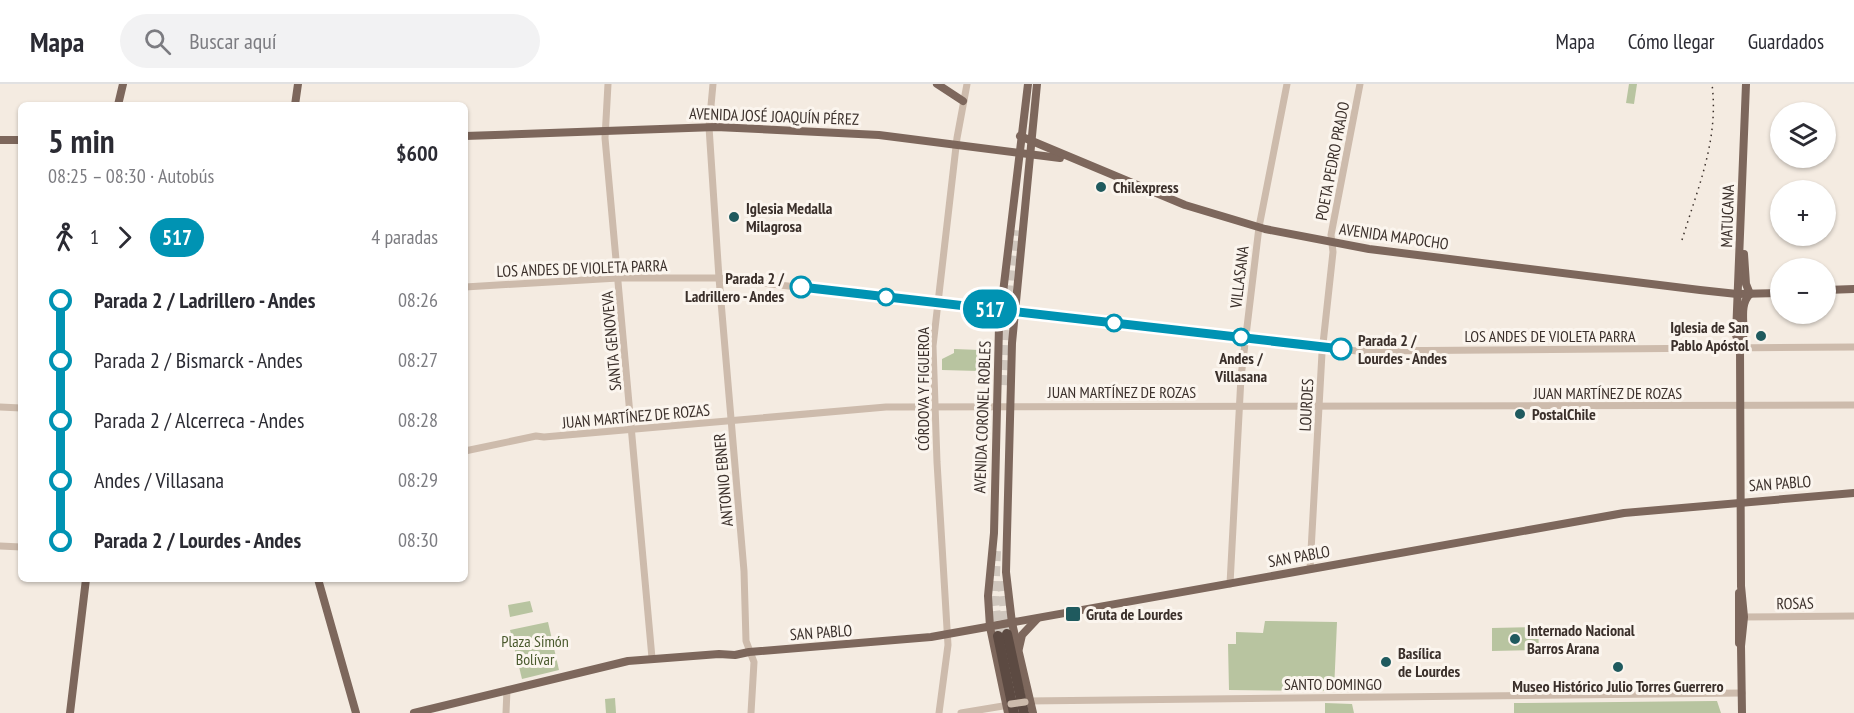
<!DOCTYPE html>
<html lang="es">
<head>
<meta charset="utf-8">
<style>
	body { margin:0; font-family:"PT Sans Narrow",sans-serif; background:#f2f2f3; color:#2b2b33; height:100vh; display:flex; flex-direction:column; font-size:22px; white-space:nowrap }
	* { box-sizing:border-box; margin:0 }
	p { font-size:20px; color:#7c7c81 }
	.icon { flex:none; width:33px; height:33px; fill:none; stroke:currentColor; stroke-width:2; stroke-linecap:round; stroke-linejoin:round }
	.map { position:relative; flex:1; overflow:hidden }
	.drawer { position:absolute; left:18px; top:18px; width:450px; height:480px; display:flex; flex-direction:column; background:#fff; border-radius:9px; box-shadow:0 2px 4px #0004 }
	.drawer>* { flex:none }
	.badge { padding:0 12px; border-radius:20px; font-size:21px; line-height:39px }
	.controls { position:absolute; left:1770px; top:18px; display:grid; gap:12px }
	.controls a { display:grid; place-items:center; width:66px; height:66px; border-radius:50%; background:#fff; box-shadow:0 2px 4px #0004; font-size:30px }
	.map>.badge { position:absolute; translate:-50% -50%; box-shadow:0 0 0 3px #fff }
	.legs { display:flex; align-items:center; gap:9px; height:66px; padding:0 30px; font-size:20px }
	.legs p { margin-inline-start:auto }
	.overview { display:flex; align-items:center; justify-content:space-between; height:102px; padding:0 30px }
	h1 { font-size:33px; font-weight:700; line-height:45px }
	ul { padding:0 30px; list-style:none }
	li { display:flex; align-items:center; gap:21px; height:60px; font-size:22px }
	li i { display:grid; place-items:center; width:9px; height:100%; margin:0 8px; background:currentColor }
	li i::after { content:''; width:15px; height:15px; margin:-8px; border:4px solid; border-radius:50%; background:#fff }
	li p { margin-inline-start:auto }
	li:first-child i { background:linear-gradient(#0000 50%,currentColor 0) }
	li:last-child i { background:linear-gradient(currentColor 50%,#0000 0) }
	header { display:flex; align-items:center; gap:36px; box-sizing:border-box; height:84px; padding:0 30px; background:#fff; border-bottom:2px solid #e1e1e2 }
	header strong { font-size:28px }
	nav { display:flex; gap:33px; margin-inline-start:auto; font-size:21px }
	.search { width:420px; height:54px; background:#f2f2f3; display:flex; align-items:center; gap:15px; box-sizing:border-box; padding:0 21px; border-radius:33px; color:#7c7c81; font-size:22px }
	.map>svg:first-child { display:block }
	.green { fill:#b8c4a0 }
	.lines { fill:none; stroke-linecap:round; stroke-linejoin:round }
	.highway-tunnel { stroke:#cfc6bd; stroke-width:10; stroke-dasharray:10 5; stroke-linecap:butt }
	.minor { stroke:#cdbbac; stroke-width:7 }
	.major { stroke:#7d675c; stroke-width:8 }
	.highway { stroke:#5c4a42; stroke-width:10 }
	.rail { stroke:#3b302b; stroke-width:1.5; stroke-dasharray:1.5 4.5; stroke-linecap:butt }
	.minor-bridge { stroke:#cdbbac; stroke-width:7 }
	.line-1-casing { stroke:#fff; stroke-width:14 }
	.line-1 { stroke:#0093b3; stroke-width:9 }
	.poi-dot { fill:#1f5a5e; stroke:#fbf5ee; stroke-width:2 }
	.stop-1-dot { fill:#fff; stroke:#0093b3; stroke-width:3 }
	.labels { text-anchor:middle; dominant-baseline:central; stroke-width:6; stroke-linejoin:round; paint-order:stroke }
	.street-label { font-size:16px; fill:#3b302b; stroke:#fbf5ee }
	.poi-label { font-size:16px; font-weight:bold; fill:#3b302b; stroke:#fbf5ee; text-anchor:start }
	.stop-label { font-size:16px; font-weight:bold; fill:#3b302b; stroke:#fbf5ee; text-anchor:end }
	.park-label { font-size:16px; fill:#4a5a2e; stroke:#fbf5ee }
</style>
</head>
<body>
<header>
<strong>Mapa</strong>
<div class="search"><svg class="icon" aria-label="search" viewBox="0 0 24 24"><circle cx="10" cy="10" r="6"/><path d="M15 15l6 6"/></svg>Buscar aquí</div>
<nav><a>Mapa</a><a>Cómo llegar</a><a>Guardados</a></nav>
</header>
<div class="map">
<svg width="1854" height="629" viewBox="0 0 1854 629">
	<rect width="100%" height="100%" fill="#f4ebe1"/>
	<g class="green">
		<path d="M1629 0H1637L1634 20 1626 19Z"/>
		<path d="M954 265 980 266 979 287 942 286V275L954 269Z"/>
		<path d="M530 517 533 528 510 533 508 521Z"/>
		<path d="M1265 537 1337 538 1334 607 1229 606 1228 560H1236V548L1263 549Z"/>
		<path d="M548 538 559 586 522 595 510 546Z"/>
		<path d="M1538 543 1539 566 1492 567V544Z"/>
		<path d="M615 614 616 629H606L605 615Z"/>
		<path d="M1714 617H1717L1721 629H1514V619Z"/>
		<path d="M1325 619 1352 620 1354 629H1325Z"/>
	</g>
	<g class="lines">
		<g class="highway-tunnel">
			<path d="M1002 301 1005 234 1014 146"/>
			<path d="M996 467 994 515 998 550"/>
			<path d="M1002 497 1007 550"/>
		</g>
		<g class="minor">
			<path d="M608 0 605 54 652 574"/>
			<path d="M713 0 709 43 719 194 744 487 746 557 754 578 751 629"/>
			<path d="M465 203 618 194H719L1357 267 1854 263"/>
			<path d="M0 323 21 324"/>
			<path d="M465 367 536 352 544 353 886 323 1854 321"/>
			<path d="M0 462 21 463"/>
			<path d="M1310 485 1322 269 1333 168 1331 151 1360 0"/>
			<path d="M1230 500 1241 293 1259 143 1287 0"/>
			<path d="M1740 533 1854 532"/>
			<path d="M1027 617 1742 609"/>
			<path d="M506 629 507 606"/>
			<path d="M939 629 948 561 937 378 933 262 957 54 967 0"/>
			<path d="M961 629 1009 621"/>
		</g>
		<g class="major">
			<path d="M937 0 963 17"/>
			<path d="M118 21 123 0"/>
			<path d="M295 21 298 0"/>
			<path d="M465 52 716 43 879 51 1060 74"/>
			<path d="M1020 52 1185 121 1265 145 1369 165 1700 206 1737 210 1780 209"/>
			<path d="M0 56H21"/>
			<path d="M1744 170 1746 200 1750 210"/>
			<path d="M1826 206 1854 205"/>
			<path d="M1740 264C1749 248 1736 224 1750 210"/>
			<path d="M318 495 356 629"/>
			<path d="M1739 509V559"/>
			<path d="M1019 564 1022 551 1037 535"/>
			<path d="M70 629 86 495"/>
			<path d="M414 629 628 577 719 570 735 571 749 568 931 553 1624 429 1854 409"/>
			<path d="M1008 629 990 543 988 512 994 449 999 242 1028 0"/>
			<path d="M1033 629 1012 539 1006 488 1012 259 1037 0"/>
			<path d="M1742 629 1741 562 1744 533 1741 502 1740 264 1736 251 1746 0"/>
		</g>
		<g class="highway">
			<path d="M1007 550 1024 629"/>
			<path d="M998 552 1014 629"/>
		</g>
		<path class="rail" d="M1682 156C1698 103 1719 56 1712 0"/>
		<path class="minor-bridge" d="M1011 620 1025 618"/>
	</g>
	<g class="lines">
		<defs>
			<path id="line-1" d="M801 203 1341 265"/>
		</defs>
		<use href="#line-1" class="line-1-casing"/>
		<use href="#line-1" class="line-1"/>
	</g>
	<g class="poi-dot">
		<circle cx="1101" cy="103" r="6"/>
		<circle cx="734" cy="133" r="6"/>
		<circle cx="1761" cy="252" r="6"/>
		<circle cx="1520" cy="330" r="6"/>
		<rect x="1065" y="522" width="16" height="16" rx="3"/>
		<circle cx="1515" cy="555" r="6"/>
		<circle cx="1386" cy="578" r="6"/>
		<circle cx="1618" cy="583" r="6"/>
	</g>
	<g class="stop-1-dot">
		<circle cx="801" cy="203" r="10"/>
		<circle cx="886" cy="213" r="8"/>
		<circle cx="1114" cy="239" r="8"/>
		<circle cx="1241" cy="253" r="8"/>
		<circle cx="1341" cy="265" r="10"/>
	</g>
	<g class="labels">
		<g class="street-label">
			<text transform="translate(774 32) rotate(2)">AVENIDA JOSÉ JOAQUÍN PÉREZ</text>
			<text transform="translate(1332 77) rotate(-79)">POETA PEDRO PRADO</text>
			<text transform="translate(1727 132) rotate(-88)">MATUCANA</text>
			<text transform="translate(1394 152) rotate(8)">AVENIDA MAPOCHO</text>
			<text transform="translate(582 184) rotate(-2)">LOS ANDES DE VIOLETA PARRA</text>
			<text transform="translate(1239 193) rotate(-83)">VILLASANA</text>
			<text x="1550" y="252">LOS ANDES DE VIOLETA PARRA</text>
			<text transform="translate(611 257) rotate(-95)">SANTA GENOVEVA</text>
			<text transform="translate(923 305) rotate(-90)">CÓRDOVA Y FIGUEROA</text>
			<text x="1122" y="308">JUAN MARTÍNEZ DE ROZAS</text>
			<text x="1608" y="309">JUAN MARTÍNEZ DE ROZAS</text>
			<text transform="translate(1306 321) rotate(-87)">LOURDES</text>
			<text transform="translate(636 332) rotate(-5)">JUAN MARTÍNEZ DE ROZAS</text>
			<text transform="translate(982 333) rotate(-88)">AVENIDA CORONEL ROBLES</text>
			<text transform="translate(723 396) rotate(-95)">ANTONIO EBNER</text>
			<text transform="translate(1780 399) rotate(-4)">SAN PABLO</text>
			<text transform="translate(1299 472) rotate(-10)">SAN PABLO</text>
			<text transform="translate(1795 519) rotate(-1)">ROSAS</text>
			<text transform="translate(821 548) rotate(-4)">SAN PABLO</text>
			<text x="1333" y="600">SANTO DOMINGO</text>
		</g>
		<g class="poi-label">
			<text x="1113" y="103">Chilexpress</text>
			<text x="746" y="124">Iglesia Medalla<tspan x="746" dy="18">Milagrosa</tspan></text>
			<text x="1749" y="243" text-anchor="end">Iglesia de San<tspan x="1749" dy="18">Pablo Apóstol</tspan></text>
			<text x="1532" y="330">PostalChile</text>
			<text x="1086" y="530">Gruta de Lourdes</text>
			<text x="1527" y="546">Internado Nacional<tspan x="1527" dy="18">Barros Arana</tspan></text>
			<text x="1398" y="569">Basílica<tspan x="1398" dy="18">de Lourdes</tspan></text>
			<text x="1618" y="602" text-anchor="middle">Museo Histórico Julio Torres Guerrero</text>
		</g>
		<g class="stop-label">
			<text x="784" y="194">Parada 2 /<tspan x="784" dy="18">Ladrillero - Andes</tspan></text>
			<text x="1358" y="256" text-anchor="start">Parada 2 /<tspan x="1358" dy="18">Lourdes - Andes</tspan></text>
			<text x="1241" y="274" text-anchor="middle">Andes /<tspan x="1241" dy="18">Villasana</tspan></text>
		</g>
		<g class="park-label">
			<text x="535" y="557">Plaza Simón<tspan x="535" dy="18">Bolívar</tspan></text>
		</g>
	</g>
</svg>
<div class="controls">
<a><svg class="icon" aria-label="layers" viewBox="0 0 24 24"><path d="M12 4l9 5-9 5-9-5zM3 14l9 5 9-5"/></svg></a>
<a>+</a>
<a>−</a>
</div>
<b class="badge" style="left:990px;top:225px;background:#0093b3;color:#fff">517</b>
<section class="drawer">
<div class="overview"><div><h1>5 min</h1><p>08:25 – 08:30 · Autobús</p></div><b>$600</b></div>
<div class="legs"><svg class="icon" aria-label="walk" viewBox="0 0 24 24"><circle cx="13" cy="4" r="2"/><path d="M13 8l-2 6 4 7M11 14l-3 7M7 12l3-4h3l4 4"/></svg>1<svg class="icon" aria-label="forward" viewBox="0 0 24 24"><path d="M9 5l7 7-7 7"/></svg><b class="badge" style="background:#0093b3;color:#fff">517</b><p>4 paradas</p></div>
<ul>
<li><i style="color:#0093b3"></i><b>Parada 2 / Ladrillero - Andes</b><p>08:26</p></li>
<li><i style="color:#0093b3"></i><span>Parada 2 / Bismarck - Andes</span><p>08:27</p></li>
<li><i style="color:#0093b3"></i><span>Parada 2 / Alcerreca - Andes</span><p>08:28</p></li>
<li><i style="color:#0093b3"></i><span>Andes / Villasana</span><p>08:29</p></li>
<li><i style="color:#0093b3"></i><b>Parada 2 / Lourdes - Andes</b><p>08:30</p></li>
</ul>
</section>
</div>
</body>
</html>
